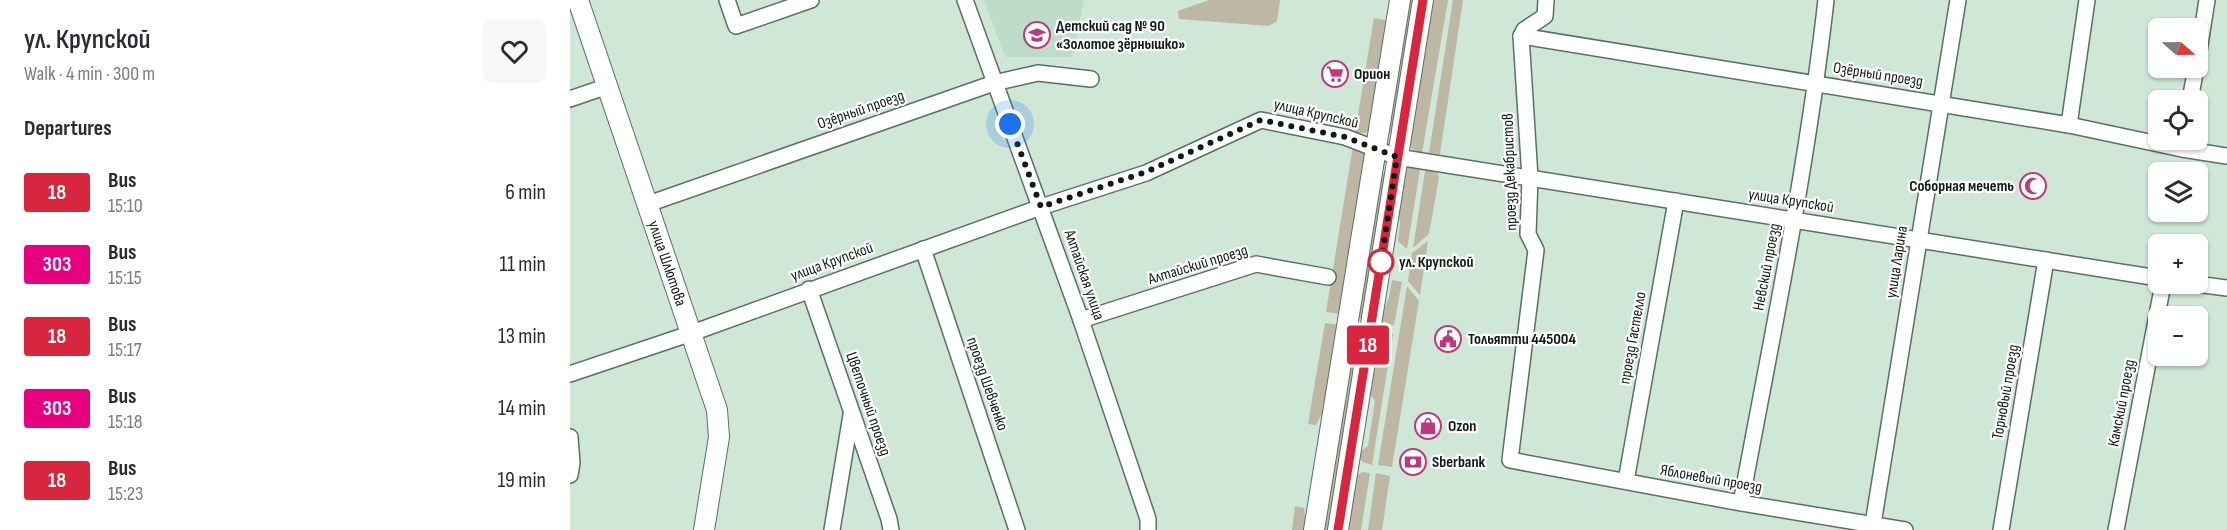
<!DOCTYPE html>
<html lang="en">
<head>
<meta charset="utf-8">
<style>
	body { margin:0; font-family:"Sofia Sans Condensed",sans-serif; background:#f7f7f7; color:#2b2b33; height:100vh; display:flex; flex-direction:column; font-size:22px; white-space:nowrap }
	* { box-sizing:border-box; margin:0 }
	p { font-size:20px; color:#7c7c81 }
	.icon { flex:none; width:33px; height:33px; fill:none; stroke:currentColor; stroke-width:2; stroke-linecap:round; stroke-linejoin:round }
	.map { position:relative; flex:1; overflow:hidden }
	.drawer { display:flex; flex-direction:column; background:#fff; width:570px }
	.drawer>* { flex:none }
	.badge { padding:0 12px; border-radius:4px; font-size:21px; line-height:39px }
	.needle { width:39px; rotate:110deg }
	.fabs { position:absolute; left:1578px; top:18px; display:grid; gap:12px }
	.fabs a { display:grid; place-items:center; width:60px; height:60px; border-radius:9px; background:#fff; box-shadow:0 2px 4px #0004; font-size:30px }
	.you { position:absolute; width:30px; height:30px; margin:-15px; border:4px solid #fff; border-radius:50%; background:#1a73e8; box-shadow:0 0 0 9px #1a73e833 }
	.map>.badge { position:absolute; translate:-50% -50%; box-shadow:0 0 0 3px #fff }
	h2 { padding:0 24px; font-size:22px; line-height:54px }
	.round { display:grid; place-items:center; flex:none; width:63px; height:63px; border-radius:9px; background:#f7f7f7 }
	.headline { display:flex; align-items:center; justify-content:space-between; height:102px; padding:0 24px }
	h1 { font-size:28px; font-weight:600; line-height:45px }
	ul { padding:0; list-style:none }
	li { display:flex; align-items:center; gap:18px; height:72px; padding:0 24px }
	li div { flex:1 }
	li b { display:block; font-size:22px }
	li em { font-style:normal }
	li .badge { min-width:66px; font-weight:700; text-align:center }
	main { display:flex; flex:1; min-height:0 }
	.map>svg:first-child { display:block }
	.built { fill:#bedcc8 }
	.green { fill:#bdb7a4 }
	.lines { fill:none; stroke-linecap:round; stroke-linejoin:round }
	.minor-casing { stroke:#5a7063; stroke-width:18 }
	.major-casing { stroke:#5a7063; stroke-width:22 }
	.minor { stroke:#fff; stroke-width:15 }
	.major { stroke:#fff; stroke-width:20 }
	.line-casing { stroke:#fff; stroke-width:14 }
	.line { stroke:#d7263d; stroke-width:9 }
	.walk { stroke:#121a15; stroke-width:6; stroke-dasharray:0 10.8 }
	.stop-dot { fill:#fff; stroke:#d7263d; stroke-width:3 }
	.labels { text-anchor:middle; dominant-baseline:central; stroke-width:4.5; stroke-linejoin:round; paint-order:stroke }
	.poi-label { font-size:16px; font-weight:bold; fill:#121a15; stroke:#fff; text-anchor:start }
	.street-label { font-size:16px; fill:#121a15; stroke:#fff }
	.stop-label { font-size:16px; font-weight:bold; fill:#121a15; stroke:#fff; text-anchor:start }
</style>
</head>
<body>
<main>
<section class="drawer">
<div class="headline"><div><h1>ул. Крупской</h1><p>Walk · 4 min · 300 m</p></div><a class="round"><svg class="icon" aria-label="heart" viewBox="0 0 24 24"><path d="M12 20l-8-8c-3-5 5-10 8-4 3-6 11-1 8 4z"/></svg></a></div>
<h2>Departures</h2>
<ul>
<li><span class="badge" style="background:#d7263d;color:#fff">18</span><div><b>Bus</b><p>15:10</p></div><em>6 min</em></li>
<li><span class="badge" style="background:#e6007e;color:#fff">303</span><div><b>Bus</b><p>15:15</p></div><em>11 min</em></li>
<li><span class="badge" style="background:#d7263d;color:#fff">18</span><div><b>Bus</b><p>15:17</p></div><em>13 min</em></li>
<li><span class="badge" style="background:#e6007e;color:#fff">303</span><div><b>Bus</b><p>15:18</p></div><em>14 min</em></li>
<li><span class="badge" style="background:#d7263d;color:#fff">18</span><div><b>Bus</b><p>15:23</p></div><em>19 min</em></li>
</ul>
</section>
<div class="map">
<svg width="1657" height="530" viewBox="0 0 1657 530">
	<rect width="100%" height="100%" fill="#cee7d7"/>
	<path class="built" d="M414 0H514L502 57H435Z"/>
	<g class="green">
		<path d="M639 0H710L707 21 699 26 609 19 608 11Z"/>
		<path d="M838 0H847L823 134H821L818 132Z"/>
		<path d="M862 0H878L852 153 842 149 838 141Z"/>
		<path d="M883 0H893L870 154 859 153Z"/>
		<path d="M804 18 819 21 801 129 795 133H785Z"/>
		<path d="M783 146 792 150 797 159 772 314 756 312Z"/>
		<path d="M851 164 837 249 828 241 830 224 828 204 835 168 837 166Z"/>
		<path d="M856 165 866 170 869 177 859 234 843 248Z"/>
		<path d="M812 173 817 175 795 319 785 317Z"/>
		<path d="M858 241 850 295 838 281 842 253Z"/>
		<path d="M822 280 832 282 824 325 809 323 819 297Z"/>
		<path d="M837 286 849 301 822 467 808 465Z"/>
		<path d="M755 323 770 325 758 402 746 425 738 424Z"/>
		<path d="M784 327 793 329 761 530H751Z"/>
		<path d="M808 331 823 334 802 465 793 462 788 456 789 452 798 446 805 401 798 391Z"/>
		<path d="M792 472 800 473 791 530H776L786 476Z"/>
		<path d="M806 473 820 476 812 530H798Z"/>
		<path d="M725 506 734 508 737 530H722Z"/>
	</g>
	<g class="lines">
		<defs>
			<g id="minor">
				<path d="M157 0 166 26 241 0"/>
				<path d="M395 0 511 320 578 519V530"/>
				<path d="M976 0 975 16 954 30 951 36 960 178 958 234 966 250 940 460 1171 503 1335 530"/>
				<path d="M951 36 1499 125 1612 149 1657 156"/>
				<path d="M1628 57 1637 0"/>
				<path d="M0 99 38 86"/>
				<path d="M1620 100 1626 68"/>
				<path d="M1499 125 1517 0"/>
				<path d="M78 204 424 83 468 73 521 79"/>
				<path d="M353 249 447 530"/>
				<path d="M1626 284 1657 288"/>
				<path d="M239 289 319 519 321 530"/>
				<path d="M511 320 686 264 758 277"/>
				<path d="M0 374 122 333 471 207 576 173 691 120 775 137 827 157 1588 278"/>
				<path d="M0 437 2 463 0 475"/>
				<path d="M1056 481 1106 201"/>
				<path d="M1171 503C1202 336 1237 169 1256 0"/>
				<path d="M262 530 281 415"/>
				<path d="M1302 530 1388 0"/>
				<path d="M1431 530 1476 260"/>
				<path d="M1546 530 1593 284"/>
			</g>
			<g id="major">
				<path id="s1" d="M8 0 147 410 149 437 134 530"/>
				<path d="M744 530 830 0"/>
				<path d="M768 530 853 0"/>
			</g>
		</defs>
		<use href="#minor" class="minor-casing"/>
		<use href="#major" class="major-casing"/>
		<use href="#minor" class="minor"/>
		<use href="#major" class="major"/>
	</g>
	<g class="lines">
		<defs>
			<path id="line" d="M768 530 853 0"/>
		</defs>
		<use href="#line" class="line-casing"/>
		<use href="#line" class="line"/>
		<path class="walk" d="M440 124 471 207 576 172 691 120 775 137 827 157 811 262"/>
	</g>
	<defs>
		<symbol id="school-ring" viewBox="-11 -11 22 22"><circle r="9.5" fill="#fff" stroke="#bd397f" stroke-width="1.5"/><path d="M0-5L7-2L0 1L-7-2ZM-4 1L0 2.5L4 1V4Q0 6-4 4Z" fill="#bd397f"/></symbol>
		<symbol id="supermarket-ring" viewBox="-11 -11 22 22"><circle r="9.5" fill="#fff" stroke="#bd397f" stroke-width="1.5"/><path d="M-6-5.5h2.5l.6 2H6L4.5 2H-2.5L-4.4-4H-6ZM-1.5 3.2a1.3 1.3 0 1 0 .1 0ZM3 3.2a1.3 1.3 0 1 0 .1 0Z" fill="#bd397f"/></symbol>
		<symbol id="mosque-ring" viewBox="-11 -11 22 22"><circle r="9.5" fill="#fff" stroke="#bd397f" stroke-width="1.5"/><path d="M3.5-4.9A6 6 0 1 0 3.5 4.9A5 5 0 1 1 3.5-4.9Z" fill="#bd397f"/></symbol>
		<symbol id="civic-ring" viewBox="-11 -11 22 22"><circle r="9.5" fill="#fff" stroke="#bd397f" stroke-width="1.5"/><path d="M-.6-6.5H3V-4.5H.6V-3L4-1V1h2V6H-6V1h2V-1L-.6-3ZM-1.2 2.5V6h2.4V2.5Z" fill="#bd397f"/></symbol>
		<symbol id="shop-ring" viewBox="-11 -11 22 22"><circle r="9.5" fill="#fff" stroke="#bd397f" stroke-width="1.5"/><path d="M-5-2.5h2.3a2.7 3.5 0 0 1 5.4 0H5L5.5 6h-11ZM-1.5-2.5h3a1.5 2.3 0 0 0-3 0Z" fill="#bd397f"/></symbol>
		<symbol id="bank-ring" viewBox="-11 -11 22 22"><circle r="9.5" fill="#fff" stroke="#bd397f" stroke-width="1.5"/><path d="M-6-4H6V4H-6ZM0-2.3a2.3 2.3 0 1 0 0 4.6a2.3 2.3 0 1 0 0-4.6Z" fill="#bd397f"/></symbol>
	</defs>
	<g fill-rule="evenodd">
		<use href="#school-ring" x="452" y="20" width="30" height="30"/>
		<use href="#supermarket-ring" x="750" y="59" width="30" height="30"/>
		<use href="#mosque-ring" x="1448" y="171" width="30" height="30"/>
		<use href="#civic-ring" x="863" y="324" width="30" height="30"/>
		<use href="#shop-ring" x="843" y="411" width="30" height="30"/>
		<use href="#bank-ring" x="828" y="447" width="30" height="30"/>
	</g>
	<circle class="stop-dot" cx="811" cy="262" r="12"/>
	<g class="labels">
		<g class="poi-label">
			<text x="486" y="26">Детский сад № 90<tspan x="486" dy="18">«Золотое зёрнышко»</tspan></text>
			<text x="784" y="74">Орион</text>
			<text x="1444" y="186" text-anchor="end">Cоборная мечеть</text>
			<text x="898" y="339">Тольятти 445004</text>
			<text x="878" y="426">Ozon</text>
			<text x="862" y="462">Sberbank</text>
		</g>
		<g class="street-label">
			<text transform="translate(1308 75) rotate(9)">Озёрный проезд</text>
			<text transform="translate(291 110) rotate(-19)">Озёрный проезд</text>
			<text transform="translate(746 114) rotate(13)">улица Крупской</text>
			<text transform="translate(940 172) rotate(-92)">проезд Декабристов</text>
			<text transform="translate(1221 201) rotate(9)">улица Крупской</text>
			<text stroke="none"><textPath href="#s1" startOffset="278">улица Шлютова</textPath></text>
			<text transform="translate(262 262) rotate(-20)">улица Крупской</text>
			<text transform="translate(1327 262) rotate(-81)">улица Ларина</text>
			<text transform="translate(628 265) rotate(-17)">Алтайский проезд</text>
			<text transform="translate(1197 267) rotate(-79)">Невский проезд</text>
			<text transform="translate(514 275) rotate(71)">Алтайская улица</text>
			<text transform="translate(1063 338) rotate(-80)">проезд Гастелло</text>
			<text transform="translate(417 384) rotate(71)">проезд Шевченко</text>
			<text transform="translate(1436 392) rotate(-80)">Торновый проезд</text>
			<text transform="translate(1552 403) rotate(-79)">Камский проезд</text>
			<text transform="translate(298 404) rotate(71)">Цветочный проезд</text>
			<text transform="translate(1141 479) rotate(10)">Яблоневый проезд</text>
		</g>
		<g class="stop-label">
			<text x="829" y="262">ул. Крупской</text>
		</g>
	</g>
</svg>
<div class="fabs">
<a><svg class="needle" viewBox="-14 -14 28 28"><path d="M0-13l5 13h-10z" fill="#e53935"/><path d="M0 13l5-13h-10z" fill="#7c7c81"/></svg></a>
<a><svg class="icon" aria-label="locate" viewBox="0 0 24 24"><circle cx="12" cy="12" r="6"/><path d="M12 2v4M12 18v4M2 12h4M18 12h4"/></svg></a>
<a><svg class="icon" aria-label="layers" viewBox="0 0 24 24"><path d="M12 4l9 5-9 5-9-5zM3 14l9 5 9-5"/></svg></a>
<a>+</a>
<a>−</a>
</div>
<div class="you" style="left:440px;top:124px"></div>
<b class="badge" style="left:798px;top:345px;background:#d7263d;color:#fff">18</b>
</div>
</main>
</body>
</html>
